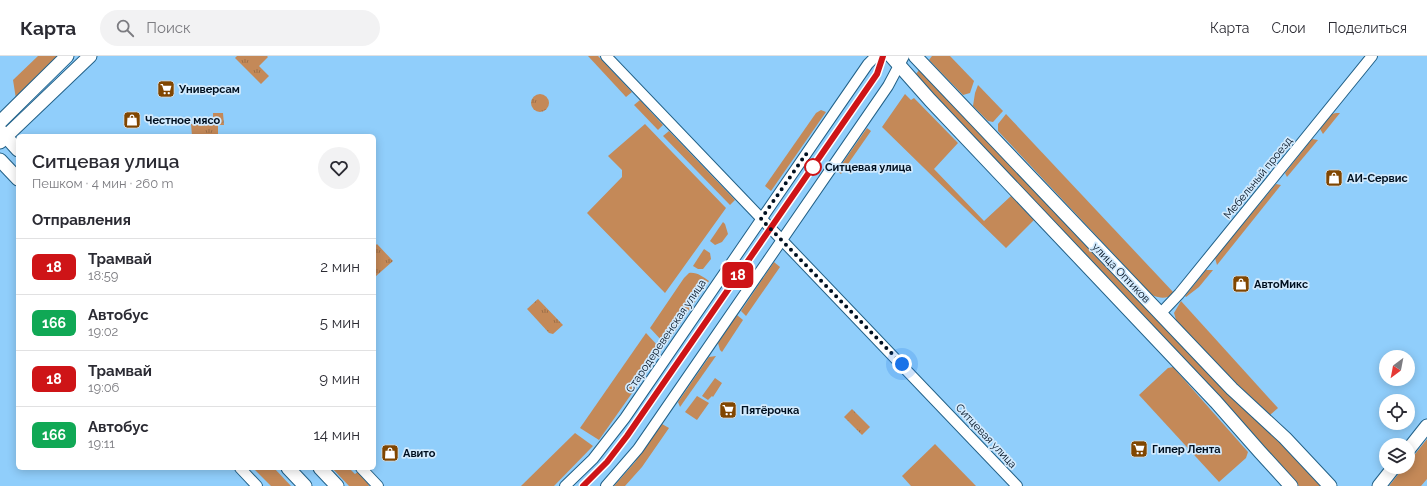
<!DOCTYPE html>
<html lang="ru">
<head>
<meta charset="utf-8">
<style>
	body { margin:0; font-family:Raleway,sans-serif; background:#f2f2f3; color:#2b2b33; height:100vh; display:flex; flex-direction:column; font-size:15px; white-space:nowrap }
	* { box-sizing:border-box; margin:0 }
	p { font-size:13px; color:#7c7c81 }
	.icon { flex:none; width:22px; height:22px; fill:none; stroke:currentColor; stroke-width:2; stroke-linecap:round; stroke-linejoin:round }
	.map { position:relative; flex:1; overflow:hidden }
	.details { position:absolute; left:16px; top:78px; width:360px; height:336px; display:flex; flex-direction:column; background:#fff; border-radius:6px; box-shadow:0 2px 10px #0003 }
	.details>* { flex:none }
	.badge { padding:0 8px; border-radius:6px; font-size:14px; line-height:26px }
	.needle { width:26px; rotate:212deg }
	.buttons { position:absolute; left:1379px; top:294px; display:grid; gap:8px }
	.buttons a { display:grid; place-items:center; width:36px; height:36px; border-radius:50%; background:#fff; box-shadow:0 2px 10px #0003; font-size:20px }
	.you { position:absolute; width:20px; height:20px; margin:-10px; border:3px solid #fff; border-radius:50%; background:#1a73e8; box-shadow:0 0 0 6px #1a73e833 }
	.map>.badge { position:absolute; translate:-50% -50%; box-shadow:0 0 0 2px #fff }
	h2 { padding:0 16px; font-size:15px; line-height:36px }
	.round { display:grid; place-items:center; flex:none; width:42px; height:42px; border-radius:21px; background:#f2f2f3 }
	.head { display:flex; align-items:center; justify-content:space-between; height:68px; padding:0 16px }
	h1 { font-size:19px; font-weight:600; line-height:30px }
	ul { padding:0; list-style:none }
	li { display:flex; align-items:center; gap:12px; height:56px; padding:0 16px; border-top:1px solid #e1e1e2 }
	li div { flex:1 }
	li b { display:block; font-size:15px }
	li em { font-style:normal }
	li .badge { min-width:44px; font-weight:700; text-align:center }
	header { display:flex; align-items:center; gap:24px; box-sizing:border-box; height:56px; padding:0 20px; background:#fff; border-bottom:1px solid #e1e1e2 }
	header strong { font-size:19px }
	nav { display:flex; gap:22px; margin-inline-start:auto; font-size:14px }
	.search { width:280px; height:36px; background:#f2f2f3; display:flex; align-items:center; gap:10px; box-sizing:border-box; padding:0 14px; border-radius:22px; color:#7c7c81; font-size:15px }
	.map>svg:first-child { display:block }
	.grass { fill:#c48958 }
	.park { fill:url(#park-tufts) }
	.lines { fill:none; stroke-linecap:round; stroke-linejoin:round }
	.minor-casing { stroke:#226188; stroke-width:12 }
	.major-casing { stroke:#226188; stroke-width:15 }
	.minor { stroke:#fff; stroke-width:10 }
	.major { stroke:#fff; stroke-width:13 }
	.tram { stroke:#3b5e7a; stroke-width:1 }
	.line-casing { stroke:#fff; stroke-width:9 }
	.line { stroke:#ce1417; stroke-width:6 }
	.walk { stroke:#001020; stroke-width:4; stroke-dasharray:0 7.2 }
	.stop-dot { fill:#fff; stroke:#ce1417; stroke-width:2 }
	.labels { text-anchor:middle; dominant-baseline:central; stroke-width:3.5; stroke-linejoin:round; paint-order:stroke }
	.poi-label { font-size:11px; font-weight:bold; fill:#001020; stroke:#d2eafd; text-anchor:start }
	.stop-label { font-size:11px; font-weight:bold; fill:#001020; stroke:#d2eafd; text-anchor:start }
	.street-label { font-size:11px; fill:#001020; stroke:#d2eafd }
</style>
</head>
<body>
<header>
<strong>Карта</strong>
<div class="search"><svg class="icon" aria-label="search" viewBox="0 0 24 24"><circle cx="10" cy="10" r="6"/><path d="M15 15l6 6"/></svg>Поиск</div>
<nav><a>Карта</a><a>Слои</a><a>Поделиться</a></nav>
</header>
<div class="map">
<svg width="1427" height="430" viewBox="0 0 1427 430">
	<defs>
		<pattern id="park-tufts" width="24" height="20" patternUnits="userSpaceOnUse"><rect width="24" height="20" fill="#c48958"/><path d="M3 7l-1-3M5 7V3M7 7l1-3M15 17l-1-3M17 17v-4M19 17l1-3" fill="none" stroke="#9d6f48"/></pattern>
	</defs>
	<rect width="100%" height="100%" fill="#90cefb"/>
	<g class="grass">
		<path d="M38 0H61L16 43 13 24Z"/>
		<path d="M588 0H598L632 36 626 41Z"/>
		<path d="M932 0H950L974 25 970 37 963 39 929 4Z"/>
		<path d="M920 13 1227 336 1280 386 1322 430H1299L1276 405 1221 342 915 19Z"/>
		<path d="M978 29 1003 55 993 66 988 65 973 50 975 37Z"/>
		<path d="M905 38 911 44 914 42 958 87 934 113 984 165 1011 140 1034 164 1006 192 882 71Z"/>
		<path d="M640 44 663 69 658 74 634 49Z"/>
		<path d="M821 54 826 56 771 135 765 130 816 57Z"/>
		<path d="M1336 57H1340L1323 78 1320 73 1332 58Z"/>
		<path d="M1006 58 1174 237C1167 243 1161 243 1152 239L998 75V68Z"/>
		<path d="M645 68 726 152 665 237 587 157 622 121V114L608 100Z"/>
		<path d="M867 72 871 75 841 118 837 115Z"/>
		<path d="M669 75 735 144 730 149 663 80Z"/>
		<path d="M1312 83 1318 84 1287 121 1285 117Z"/>
		<path d="M1276 128 1281 129 1217 209 1215 202Z"/>
		<path d="M723 166 725 168 728 178 722 186 715 189 710 185Z"/>
		<path d="M704 193 710 197 711 203 703 213H698L693 210Z"/>
		<path d="M774 206 780 211 746 260 741 255Z"/>
		<path d="M1206 214H1213L1199 231 1186 241 1185 240Z"/>
		<path d="M689 217C697 216 703 221 709 225L667 287 663 286 650 272 684 222Z"/>
		<path d="M1181 245 1278 352 1270 359 1237 328 1177 267 1174 257Z"/>
		<path d="M737 259 743 264 722 296 720 294 718 287Z"/>
		<path d="M646 277 659 291 661 296 599 384 580 372Z"/>
		<path d="M716 300 680 351 678 346 709 301Z"/>
		<path d="M1173 311 1248 396 1246 402 1219 426 1139 339 1168 312Z"/>
		<path d="M715 322 722 327 713 341 712 340 708 344 702 340Z"/>
		<path d="M697 340 709 347 697 364 685 356Z"/>
		<path d="M662 368 669 372 642 411 625 430H614L635 406Z"/>
		<path d="M575 377 593 390 554 430H521Z"/>
		<path d="M1427 383V423L1421 430H1389L1404 411H1408V407Z"/>
		<path d="M935 388 976 430H911L902 420Z"/>
		<path d="M253 412H274L291 430H271Z"/>
		<path d="M332 412H349L355 418 359 415 367 425 369 430H349Z"/>
	</g>
	<g class="park">
		<path d="M237 0H267L268 1 259 10 269 20 261 28 235 2Z"/>
		<circle cx="540" cy="47" r="9"/>
		<path d="M213 57H223L224 69H218V80H192L191 68H213Z"/>
		<path d="M377 188 393 205 375 221 374 219V191Z"/>
		<path d="M538 243 563 269 553 278 549 277 527 253Z"/>
		<path d="M852 353 870 371 862 379 844 361Z"/>
	</g>
	<g class="lines">
		<defs>
			<g id="minor">
				<path d="M606 0 1017 430"/>
				<path d="M1160 258 1179 238 1372 0"/>
				<path d="M240 412 257 430"/>
				<path d="M361 412 378 430"/>
				<path d="M565 430 593 403 625 362 839 50 868 8 876 0"/>
				<path d="M606 430 638 393 888 30 904 0"/>
			</g>
			<g id="major">
				<path d="M891 0 930 44 1216 346 1260 396 1291 430"/>
				<path d="M915 0 1232 333 1285 382 1330 430"/>
				<path d="M0 66 67 0"/>
				<path d="M0 74 18 94"/>
				<path d="M0 86 90 0"/>
				<path d="M0 104 18 123"/>
				<path d="M1408 394 1427 370"/>
				<path d="M288 412 305 430"/>
				<path d="M320 412 337 430"/>
				<path d="M1379 430 1394 411"/>
			</g>
		</defs>
		<use href="#minor" class="minor-casing"/>
		<use href="#major" class="major-casing"/>
		<use href="#minor" class="minor"/>
		<use href="#major" class="major"/>
		<path class="tram" d="M583 430 607 406 627 380 877 18 883 0"/>
	</g>
	<g class="lines">
		<defs>
			<path id="line" d="M583 430 607 406 627 380 877 18 883 0"/>
		</defs>
		<use href="#line" class="line-casing"/>
		<use href="#line" class="line"/>
		<path class="walk" d="M813 111 806 98 761 163 902 308"/>
	</g>
	<defs>
		<symbol id="supermarket-square" viewBox="-11 -11 22 22"><rect x="-9" y="-9" width="18" height="18" rx="4" fill="#814600" stroke="#d2eafd"/><path d="M-6-5.5h2.5l.6 2H6L4.5 2H-2.5L-4.4-4H-6ZM-1.5 3.2a1.3 1.3 0 1 0 .1 0ZM3 3.2a1.3 1.3 0 1 0 .1 0Z" fill="#fff"/></symbol>
		<symbol id="shop-square" viewBox="-11 -11 22 22"><rect x="-9" y="-9" width="18" height="18" rx="4" fill="#814600" stroke="#d2eafd"/><path d="M-5-2.5h2.3a2.7 3.5 0 0 1 5.4 0H5L5.5 6h-11ZM-1.5-2.5h3a1.5 2.3 0 0 0-3 0Z" fill="#fff"/></symbol>
	</defs>
	<g fill-rule="evenodd">
		<use href="#supermarket-square" x="156" y="23" width="20" height="20"/>
		<use href="#shop-square" x="122" y="54" width="20" height="20"/>
		<use href="#shop-square" x="1324" y="112" width="20" height="20"/>
		<use href="#shop-square" x="1231" y="218" width="20" height="20"/>
		<use href="#supermarket-square" x="718" y="344" width="20" height="20"/>
		<use href="#supermarket-square" x="1129" y="383" width="20" height="20"/>
		<use href="#shop-square" x="380" y="387" width="20" height="20"/>
	</g>
	<circle class="stop-dot" cx="813" cy="111" r="8"/>
	<g class="labels">
		<g class="poi-label">
			<text x="179" y="33">Универсам</text>
			<text x="145" y="64">Честное мясо</text>
			<text x="1347" y="122">АИ-Сервис</text>
			<text x="1254" y="228">АвтоМикс</text>
			<text x="741" y="354">Пятёрочка</text>
			<text x="1152" y="393">Гипер Лента</text>
			<text x="403" y="397">Авито</text>
		</g>
		<g class="stop-label">
			<text x="825" y="111">Ситцевая улица</text>
		</g>
		<g class="street-label">
			<text transform="translate(1258 122) rotate(-51)">Мебельный проезд</text>
			<text transform="translate(1121 217) rotate(46)">улица Оптиков</text>
			<text transform="translate(666 280) rotate(-56)">Стародеревенская улица</text>
			<text transform="translate(986 380) rotate(47)">Ситцевая улица</text>
		</g>
	</g>
</svg>
<div class="buttons">
<a><svg class="needle" viewBox="-14 -14 28 28"><path d="M0-13l5 13h-10z" fill="#e53935"/><path d="M0 13l5-13h-10z" fill="#7c7c81"/></svg></a>
<a><svg class="icon" aria-label="locate" viewBox="0 0 24 24"><circle cx="12" cy="12" r="6"/><path d="M12 2v4M12 18v4M2 12h4M18 12h4"/></svg></a>
<a><svg class="icon" aria-label="layers" viewBox="0 0 24 24"><path d="M12 4l9 5-9 5-9-5zM3 14l9 5 9-5"/></svg></a>
</div>
<div class="you" style="left:902px;top:308px"></div>
<b class="badge" style="left:738px;top:219px;background:#ce1417;color:#fff">18</b>
<section class="details">
<div class="head"><div><h1>Ситцевая улица</h1><p>Пешком · 4 мин · 260 m</p></div><a class="round"><svg class="icon" aria-label="heart" viewBox="0 0 24 24"><path d="M12 20l-8-8c-3-5 5-10 8-4 3-6 11-1 8 4z"/></svg></a></div>
<h2>Отправления</h2>
<ul>
<li><span class="badge" style="background:#ce1417;color:#fff">18</span><div><b>Трамвай</b><p>18:59</p></div><em>2 мин</em></li>
<li><span class="badge" style="background:#10a855;color:#fff">166</span><div><b>Автобус</b><p>19:02</p></div><em>5 мин</em></li>
<li><span class="badge" style="background:#ce1417;color:#fff">18</span><div><b>Трамвай</b><p>19:06</p></div><em>9 мин</em></li>
<li><span class="badge" style="background:#10a855;color:#fff">166</span><div><b>Автобус</b><p>19:11</p></div><em>14 мин</em></li>
</ul>
</section>
</div>
</body>
</html>
